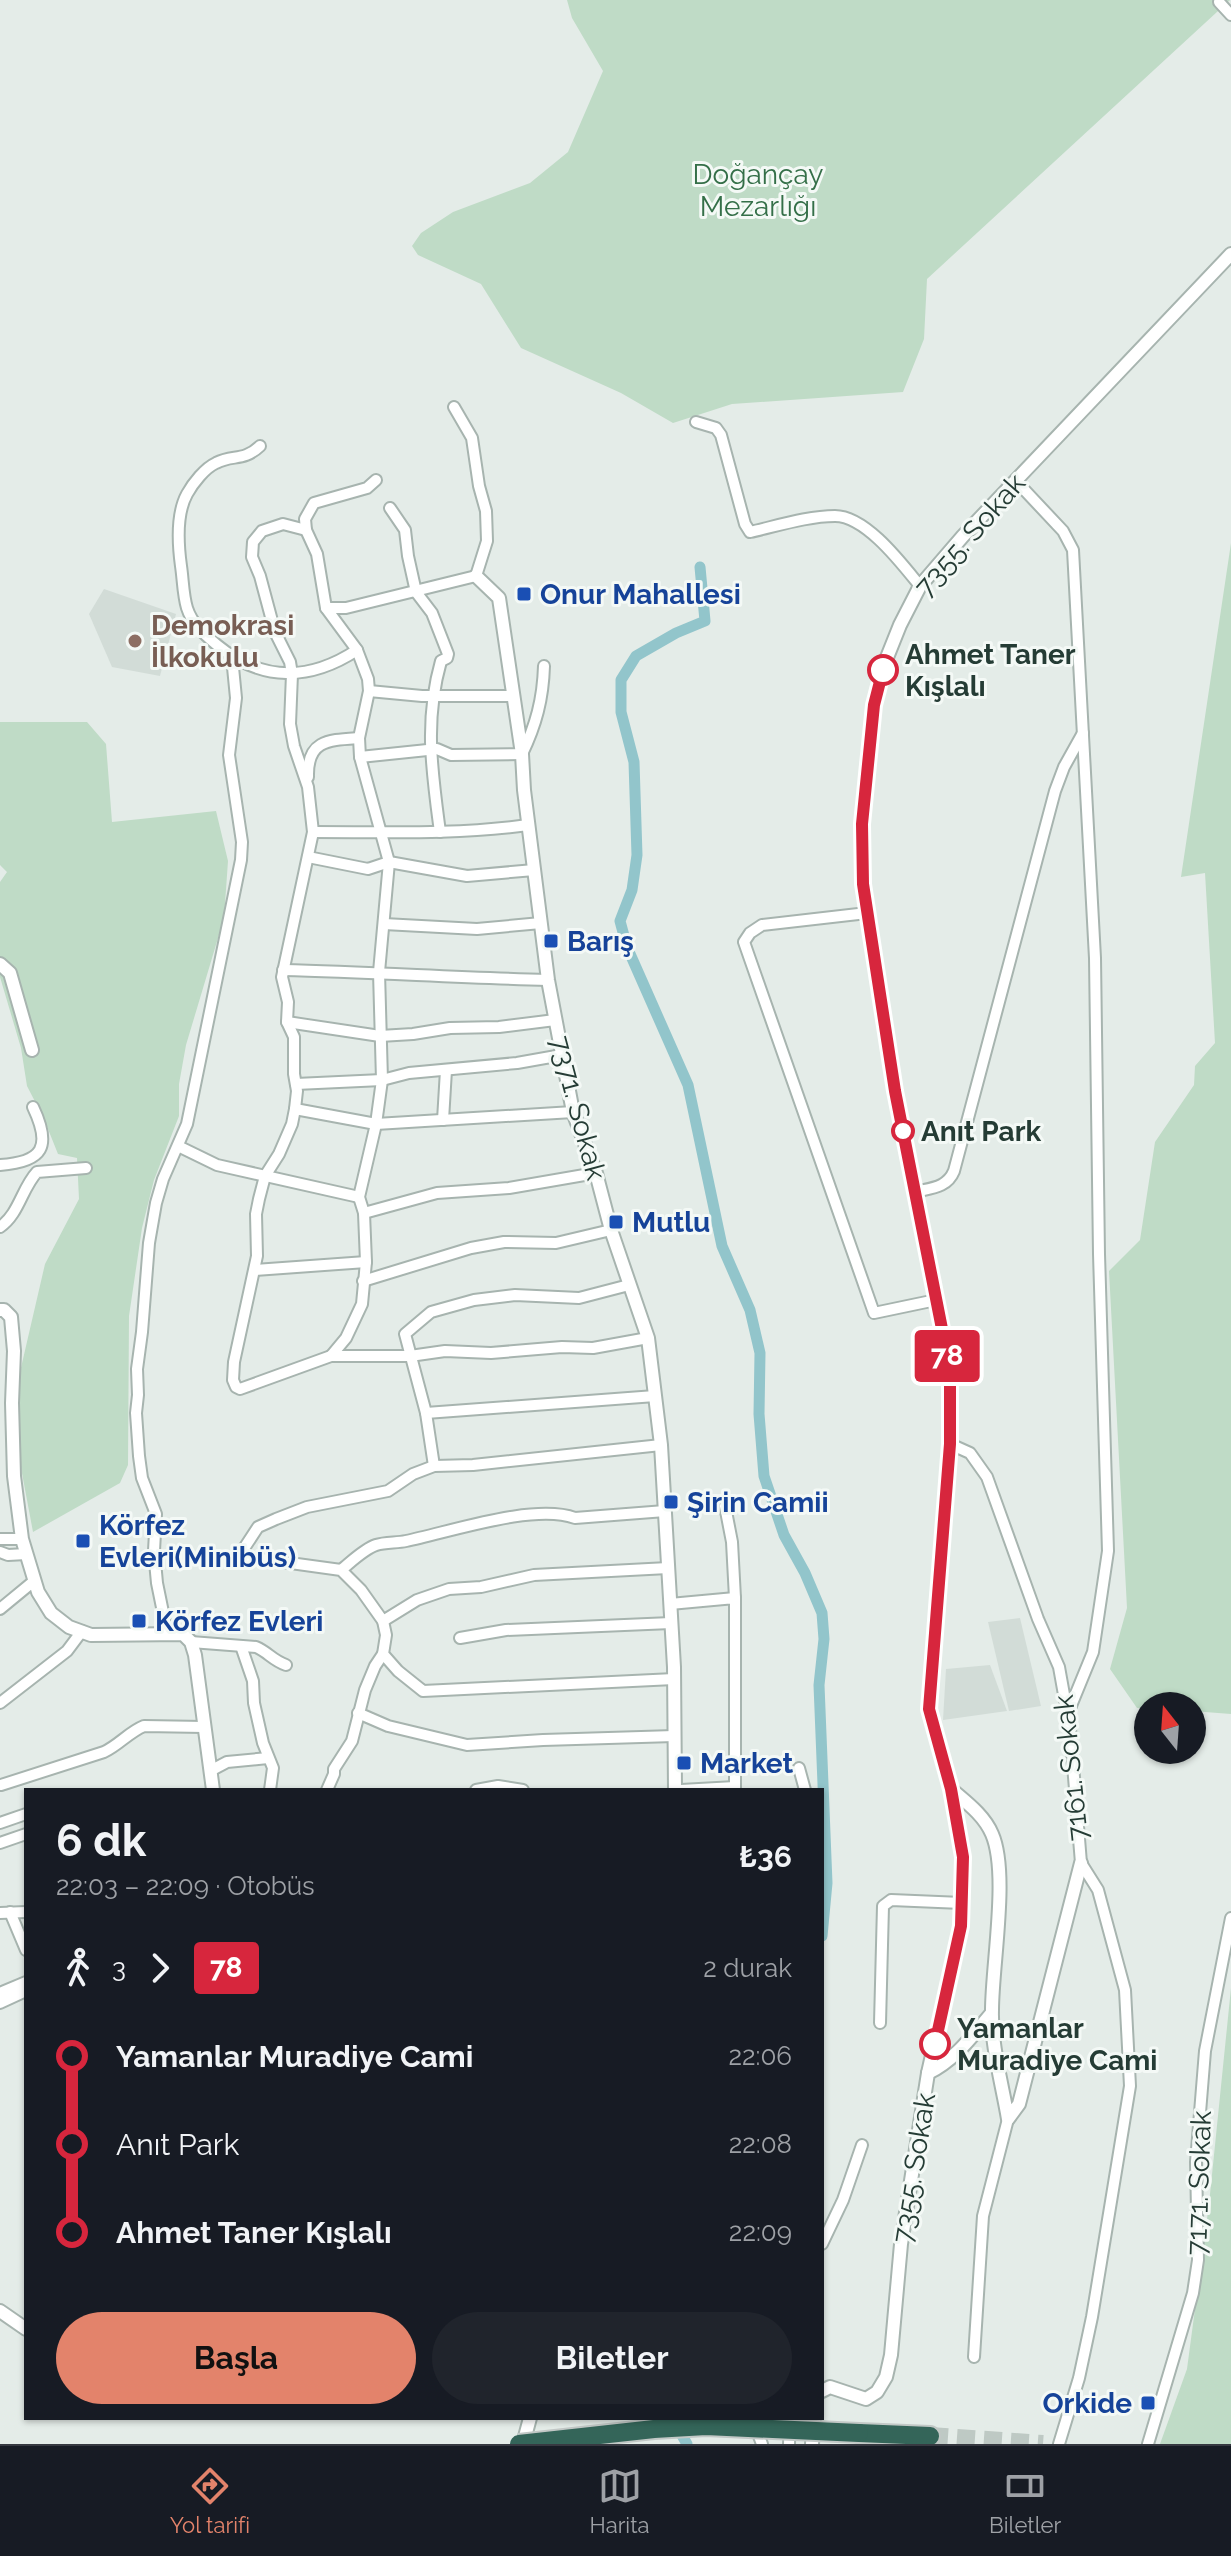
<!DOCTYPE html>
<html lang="tr">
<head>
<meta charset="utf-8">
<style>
	body { margin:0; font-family:Raleway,sans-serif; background:#20242c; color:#f1f3f6; height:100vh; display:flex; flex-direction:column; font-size:30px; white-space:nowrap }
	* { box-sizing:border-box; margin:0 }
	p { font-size:26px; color:#9ea1a6 }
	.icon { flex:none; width:44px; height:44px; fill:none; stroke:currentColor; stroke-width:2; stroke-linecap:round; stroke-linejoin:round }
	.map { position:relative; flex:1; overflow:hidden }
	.details { position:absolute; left:24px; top:1788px; width:800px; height:632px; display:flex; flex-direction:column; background:#171b24; border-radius:0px; box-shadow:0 2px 6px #0004 }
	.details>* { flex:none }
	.badge { padding:0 16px; border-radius:6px; font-size:28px; line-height:52px }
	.needle { width:52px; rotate:343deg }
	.controls { position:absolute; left:1134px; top:1692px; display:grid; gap:16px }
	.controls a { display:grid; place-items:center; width:72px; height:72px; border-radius:50%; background:#171b24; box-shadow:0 2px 6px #0004; font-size:40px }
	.map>.badge { position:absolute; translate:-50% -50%; box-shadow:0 0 0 4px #fff }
	.legs { display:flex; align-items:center; gap:12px; height:88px; padding:0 32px; font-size:26px }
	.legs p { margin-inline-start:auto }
	.summary { display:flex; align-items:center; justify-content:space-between; height:136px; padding:0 32px }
	h1 { font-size:44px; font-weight:700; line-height:60px }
	.button { display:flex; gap:16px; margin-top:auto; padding:16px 32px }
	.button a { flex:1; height:92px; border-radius:48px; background:#e3836b; color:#111; font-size:32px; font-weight:700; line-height:92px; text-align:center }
	.button a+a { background:#20242c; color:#f1f3f6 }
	ul { padding:0 32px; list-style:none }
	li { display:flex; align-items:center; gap:28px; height:88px; font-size:30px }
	li i { display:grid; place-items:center; width:12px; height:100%; margin:0 10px; background:currentColor }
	li i::after { content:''; width:20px; height:20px; margin:-10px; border:6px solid; border-radius:50%; background:#171b24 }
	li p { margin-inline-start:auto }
	li:first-child i { background:linear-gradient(#0000 50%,currentColor 0) }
	li:last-child i { background:linear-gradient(currentColor 50%,#0000 0) }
	.dock { display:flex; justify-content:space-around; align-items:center; height:112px; border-top:2px solid #363941; background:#171b24; font-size:22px; color:#9ea1a6 }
	.dock a { display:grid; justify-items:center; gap:4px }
	.dock .on { color:#e3836b }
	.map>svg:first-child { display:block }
	.built { fill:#d2dcd7 }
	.green { fill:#bfdbc6 }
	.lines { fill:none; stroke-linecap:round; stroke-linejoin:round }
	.canal { stroke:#92c5cb; stroke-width:11 }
	.motorway-tunnel { stroke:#bec9c4; stroke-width:18; stroke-dasharray:18 9; stroke-linecap:butt }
	.minor-casing { stroke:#a7b4af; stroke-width:14 }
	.tertiary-casing { stroke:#a7b4af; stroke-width:16 }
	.motorway-casing { stroke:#c2c8c6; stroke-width:22 }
	.minor { stroke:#fff; stroke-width:10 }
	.tertiary { stroke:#fff; stroke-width:12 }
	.motorway { stroke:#346559; stroke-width:18 }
	.motorway-bridge-casing { stroke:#c2c8c6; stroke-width:22; stroke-linecap:butt }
	.motorway-bridge { stroke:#346559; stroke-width:18 }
	.line-1-casing { stroke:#fff; stroke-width:18 }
	.line-1 { stroke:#d7263d; stroke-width:12 }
	.transit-dot { fill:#1a4fb4; stroke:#f4f9f6; stroke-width:3 }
	.education-dot { fill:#8d6e63; stroke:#f4f9f6; stroke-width:3 }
	.stop-1-dot { fill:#fff; stroke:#d7263d; stroke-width:4 }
	.labels { text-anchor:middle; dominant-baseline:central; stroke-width:6; stroke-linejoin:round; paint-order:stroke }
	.park-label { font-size:28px; fill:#346f48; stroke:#f4f9f6 }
	.street-label { font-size:28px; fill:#253c35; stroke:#f4f9f6 }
	.transit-label { font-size:28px; font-weight:bold; fill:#164399; stroke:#f4f9f6; text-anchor:start }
	.education-label { font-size:28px; font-weight:bold; fill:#785e54; stroke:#f4f9f6; text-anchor:start }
	.stop-label { font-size:28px; font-weight:bold; fill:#253c35; stroke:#f4f9f6; text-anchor:start }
</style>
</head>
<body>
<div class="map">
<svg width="1231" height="2444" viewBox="0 0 1231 2444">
	<rect width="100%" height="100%" fill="#e4ece8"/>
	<g class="built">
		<path d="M104 589 176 614 160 676 112 667 89 614Z"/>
		<path d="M1020 1618 1041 1706 1009 1711 988 1622Z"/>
		<path d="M990 1665 1007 1711 943 1720 946 1669Z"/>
	</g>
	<g class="green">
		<path d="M567 0H1230L927 279 924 339 903 392 732 404 673 423 621 393 521 348 481 284 418 255 412 246 421 233 453 212 530 183 568 152 603 71 572 18Z"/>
		<path d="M1231 543V1714L1192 1711V1706L1137 1708 1110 1669 1127 1608 1109 1271 1140 1240 1155 1142 1194 1085 1195 1066 1215 1043 1205 873 1181 877Z"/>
		<path d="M0 722H87L106 744 112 822 216 811 228 861 224 918 186 1045 179 1084V1116L154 1180 142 1228 129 1316 128 1465 120 1483 33 1532 21 1468 16 1422 20 1372 45 1264 79 1199 77 1158 58 1154 44 1119 27 1086 21 1048 0 977V882L7 872 0 865Z"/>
		<path d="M1231 1988V2444H1160L1187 2369 1209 2204Z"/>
	</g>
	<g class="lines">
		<g class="canal">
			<path d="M700 567 705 621 676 633 636 656 621 680V712L634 762 637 855 632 890 620 921 627 947 688 1085 722 1246 750 1310 760 1353 759 1414 764 1476 784 1535 805 1573 822 1613 824 1639 819 1685 827 1883 822 1936"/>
			<path d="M672 2418 687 2444"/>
		</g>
		<path class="motorway-tunnel" d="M930 2436 1043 2444"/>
		<defs>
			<g id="minor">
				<path d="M1219 2 1231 15"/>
				<path d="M696 422 716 428 721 435 745 524 750 532C777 526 808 516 835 516 866 516 902 564 920 586"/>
				<path d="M260 446C243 462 233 454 216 463 205 468 193 483 187 494 176 514 178 544 181 566 183 579 183 595 187 608 192 624 205 635 217 645 262 682 310 681 357 650"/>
				<path d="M1016 481 1063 531 1073 550 1095 958 1099 1254 1108 1551 1093 1652 1068 1713"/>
				<path d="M390 508 405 530 408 556 416 592 432 613 448 654 447 658 441 661C424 721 432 772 440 832"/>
				<path d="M306 530 283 524 262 531 253 542 252 557 260 576 275 632 290 662 292 674 290 724 294 746 308 787 313 832 282 977 288 1002 287 1022 294 1037V1074L297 1091 295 1109 292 1124 279 1154 265 1176 259 1199 256 1214 257 1256 234 1362 233 1380 236 1387 240 1389 331 1356H410L445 1351 491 1353 562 1347 593 1348 648 1338"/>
				<path d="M326 608H346L476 576 487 541 486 511 479 486 472 438 454 407"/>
				<path d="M369 691 422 696H513"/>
				<path d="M360 757 437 749 451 755 522 754C536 725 543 699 544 666"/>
				<path d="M308 777C307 740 328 740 359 738"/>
				<path d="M313 832C386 832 457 835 528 825"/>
				<path d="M308 857 368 869 389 862 467 876 534 870"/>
				<path d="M867 913 762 925 750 933 744 942 874 1313 936 1300"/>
				<path d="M384 924 477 929 541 923"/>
				<path d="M283 970C372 972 460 978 548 980"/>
				<path d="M287 1022 380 1036 413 1034 450 1028 499 1027 555 1020"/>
				<path d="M296 1084 382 1080 409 1073 517 1063 562 1055"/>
				<path d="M295 1109 376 1124 573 1112"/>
				<path d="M443 1120 446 1070"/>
				<path d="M178 1146 217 1165 359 1197"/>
				<path d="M0 1165C43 1162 52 1147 33 1107"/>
				<path d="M915 1192C931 1188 947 1188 954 1171L1055 791 1064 767 1083 733"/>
				<path d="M364 1213 437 1193 509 1188 596 1173"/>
				<path d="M0 1227C19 1214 22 1188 37 1172L86 1168"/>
				<path d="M255 1270 366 1262"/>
				<path d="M363 1281 471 1248 504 1242 556 1243 611 1230"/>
				<path d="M331 1356 346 1338 362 1304 366 1262 364 1213 359 1197 376 1124 382 1080 379 972 389 862 360 757 359 738 369 691 368 679 357 650 326 608 317 554 306 530 305 519 314 503 367 488 376 480"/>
				<path d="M426 1413 655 1396"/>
				<path d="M950 1444 970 1453 987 1477 1038 1619 1059 1667 1070 1728 1081 1863 1098 1890 1125 1990 1130 2086 1092 2317 1079 2378 1059 2444"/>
				<path d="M661 1445 473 1465 434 1466 413 1474 388 1491 307 1507 276 1519 258 1527 239 1556 341 1570 361 1590 383 1621 386 1635 383 1654 398 1671 423 1691 674 1679"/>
				<path d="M434 1466 426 1413 405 1334 431 1312 474 1300 515 1295 579 1298 629 1285"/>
				<path d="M725 1506 732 1542 735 1598"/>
				<path d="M0 1539H22"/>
				<path d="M0 1552 8 1555 26 1554"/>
				<path d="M341 1570C351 1562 364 1549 376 1545 385 1542 397 1543 406 1541 450 1532 534 1503 575 1518L665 1511"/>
				<path d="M670 1604 735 1598V1790"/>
				<path d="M0 1609 34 1581"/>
				<path d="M383 1621 417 1600 449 1589 481 1587 534 1575 668 1568"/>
				<path d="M167 1632 157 1583 154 1551 156 1514 142 1478 139 1456 136 1413 138 1395 137 1369 142 1332 149 1243 156 1203 163 1179 187 1124 241 860 242 842 229 755 236 698 232 657"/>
				<path d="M460 1638 506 1630 671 1623"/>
				<path d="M191 1642 256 1647C268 1652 272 1660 286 1665"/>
				<path d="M241 1646 253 1681 254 1703 263 1743 273 1768 270 1790"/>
				<path d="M0 1703 67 1651 82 1631"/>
				<path d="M358 1713 388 1726 467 1745 543 1740 674 1736"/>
				<path d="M799 1768 805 1790"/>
				<path d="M210 1771 227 1762 268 1758"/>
				<path d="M1 1785 104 1752C119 1745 129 1732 144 1726L204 1727"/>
				<path d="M327 1790 334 1774V1769L352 1741 365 1690 375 1666 383 1654"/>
				<path d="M476 1790 498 1786 523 1790"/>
				<path d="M681 1790 735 1787"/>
				<path d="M0 1823 26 1814"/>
				<path d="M0 1843 26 1834"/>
				<path d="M10 1912 26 1950"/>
				<path d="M0 1913 26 1912"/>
				<path d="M0 2003 26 1991"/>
				<path d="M880 2023 883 1906 891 1900 962 1903"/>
				<path d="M822 2244 843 2200 862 2145"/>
				<path d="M974 2357 983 2216 1008 2119"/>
				<path d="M752 2418 762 2444"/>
				<path d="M789 2444 790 2418"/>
				<path d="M1148 2444 1193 2293 1198 2260 1196 2162 1205 2051 1231 1918"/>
			</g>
			<g id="tertiary">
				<path d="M476 576 499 598 522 754 524 790 548 980 573 1112 596 1173 611 1230 648 1338 661 1445 674 1667 675 1790"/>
				<path d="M0 964 10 973 32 1050"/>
				<path d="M0 1310H4L11 1317 14 1351 12 1403 14 1476 22 1539 38 1592 51 1613 69 1627 91 1635 183 1634 191 1642 195 1655 213 1790"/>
				<path d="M951 1789C966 1802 984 1815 992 1834 1009 1873 992 1965 992 2010 991 2046 1002 2083 1008 2119L1019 2104 1081 1863"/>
				<path d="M0 1994 26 1983"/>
				<path d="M928 2073C954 2061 973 2035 991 2014"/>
				<path d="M0 2311 26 2329"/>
				<path d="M822 2391 830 2387 866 2399 877 2392 886 2377 891 2355 901 2244 928 2073 961 1926 963 1857 951 1789 929 1709 950 1444V1385L946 1349 895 1091 863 884 862 824 874 705 884 665 900 625 920 586 963 536 1231 254"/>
				<path d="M523 2444 530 2418"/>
				<path d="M812 2444 814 2418"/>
			</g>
			<path id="motorway" d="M859 2433 930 2436"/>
		</defs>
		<use href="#minor" class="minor-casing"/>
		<use href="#tertiary" class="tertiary-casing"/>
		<use href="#motorway" class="motorway-casing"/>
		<use href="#minor" class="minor"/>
		<use href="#tertiary" class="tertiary"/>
		<use href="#motorway" class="motorway"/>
		<defs>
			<path id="motorway-bridge" d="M519 2444 654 2429 706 2426 859 2433"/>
		</defs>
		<use href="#motorway-bridge" class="motorway-bridge-casing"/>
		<use href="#motorway-bridge" class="motorway-bridge"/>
	</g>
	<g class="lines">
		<defs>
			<path id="line-1" d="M883 670 874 705 862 824 863 884 895 1091 946 1349 950 1385V1444L929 1709 951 1789 963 1857 961 1926 935 2044"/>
		</defs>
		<use href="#line-1" class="line-1-casing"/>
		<use href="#line-1" class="line-1"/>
	</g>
	<g class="transit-dot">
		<rect x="516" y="586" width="16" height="16" rx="4"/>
		<rect x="543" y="933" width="16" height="16" rx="4"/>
		<rect x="608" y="1214" width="16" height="16" rx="4"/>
		<rect x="663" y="1494" width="16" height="16" rx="4"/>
		<rect x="75" y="1533" width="16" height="16" rx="4"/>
		<rect x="131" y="1613" width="16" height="16" rx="4"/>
		<rect x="676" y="1755" width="16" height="16" rx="4"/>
		<rect x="1140" y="2395" width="16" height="16" rx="4"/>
	</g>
	<circle class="education-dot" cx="135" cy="641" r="8"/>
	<g class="stop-1-dot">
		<circle cx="883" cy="670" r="14"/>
		<circle cx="903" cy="1131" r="10"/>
		<circle cx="935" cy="2044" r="14"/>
	</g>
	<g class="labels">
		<g class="park-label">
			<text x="758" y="174">Doğançay<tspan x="758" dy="32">Mezarlığı</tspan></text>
		</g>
		<g class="street-label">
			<text transform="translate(970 535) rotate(-49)">7355. Sokak</text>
			<text transform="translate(578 1108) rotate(75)">7371. Sokak</text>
			<text transform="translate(1071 1768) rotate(-96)">7161. Sokak</text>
			<text transform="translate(914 2168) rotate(-81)">7355. Sokak</text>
			<text transform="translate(1199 2183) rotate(-88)">7171. Sokak</text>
		</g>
		<g class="transit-label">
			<text x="540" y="594">Onur Mahallesi</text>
			<text x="567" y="941">Barış</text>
			<text x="632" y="1222">Mutlu</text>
			<text x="687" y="1502">Şirin Camii</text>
			<text x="99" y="1525">Körfez<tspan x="99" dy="32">Evleri(Minibüs)</tspan></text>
			<text x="155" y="1621">Körfez Evleri</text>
			<text x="700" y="1763">Market</text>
			<text x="1132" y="2403" text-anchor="end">Orkide</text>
		</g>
		<g class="education-label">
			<text x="151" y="625">Demokrasi<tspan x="151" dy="32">İlkokulu</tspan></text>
		</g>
		<g class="stop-label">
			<text x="905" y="654">Ahmet Taner<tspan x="905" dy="32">Kışlalı</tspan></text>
			<text x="921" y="1131">Anıt Park</text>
			<text x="957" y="2028">Yamanlar<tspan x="957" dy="32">Muradiye Cami</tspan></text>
		</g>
	</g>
</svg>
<div class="controls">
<a><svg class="needle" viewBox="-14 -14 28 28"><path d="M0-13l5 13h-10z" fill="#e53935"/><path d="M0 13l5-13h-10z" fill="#9ea1a6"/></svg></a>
</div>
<b class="badge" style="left:947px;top:1356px;background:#d7263d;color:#fff">78</b>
<section class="details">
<div class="summary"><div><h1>6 dk</h1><p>22:03 – 22:09 · Otobüs</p></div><b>₺36</b></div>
<div class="legs"><svg class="icon" aria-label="walk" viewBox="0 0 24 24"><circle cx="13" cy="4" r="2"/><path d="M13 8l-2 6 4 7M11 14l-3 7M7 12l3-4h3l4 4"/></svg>3<svg class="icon" aria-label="forward" viewBox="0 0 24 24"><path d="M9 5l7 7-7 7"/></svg><b class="badge" style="background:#d7263d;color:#fff">78</b><p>2 durak</p></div>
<ul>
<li><i style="color:#d7263d"></i><b>Yamanlar Muradiye Cami</b><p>22:06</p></li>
<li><i style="color:#d7263d"></i><span>Anıt Park</span><p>22:08</p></li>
<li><i style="color:#d7263d"></i><b>Ahmet Taner Kışlalı</b><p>22:09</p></li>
</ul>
<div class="button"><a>Başla</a><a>Biletler</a></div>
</section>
</div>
<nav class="dock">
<a class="on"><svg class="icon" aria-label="directions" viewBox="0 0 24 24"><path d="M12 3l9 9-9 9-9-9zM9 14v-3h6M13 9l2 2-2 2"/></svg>Yol tarifi</a>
<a><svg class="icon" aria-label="map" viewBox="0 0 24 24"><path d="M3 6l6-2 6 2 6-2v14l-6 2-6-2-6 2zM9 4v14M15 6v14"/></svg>Harita</a>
<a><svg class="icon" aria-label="tickets" viewBox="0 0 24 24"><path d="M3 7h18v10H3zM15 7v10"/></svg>Biletler</a>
</nav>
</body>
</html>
